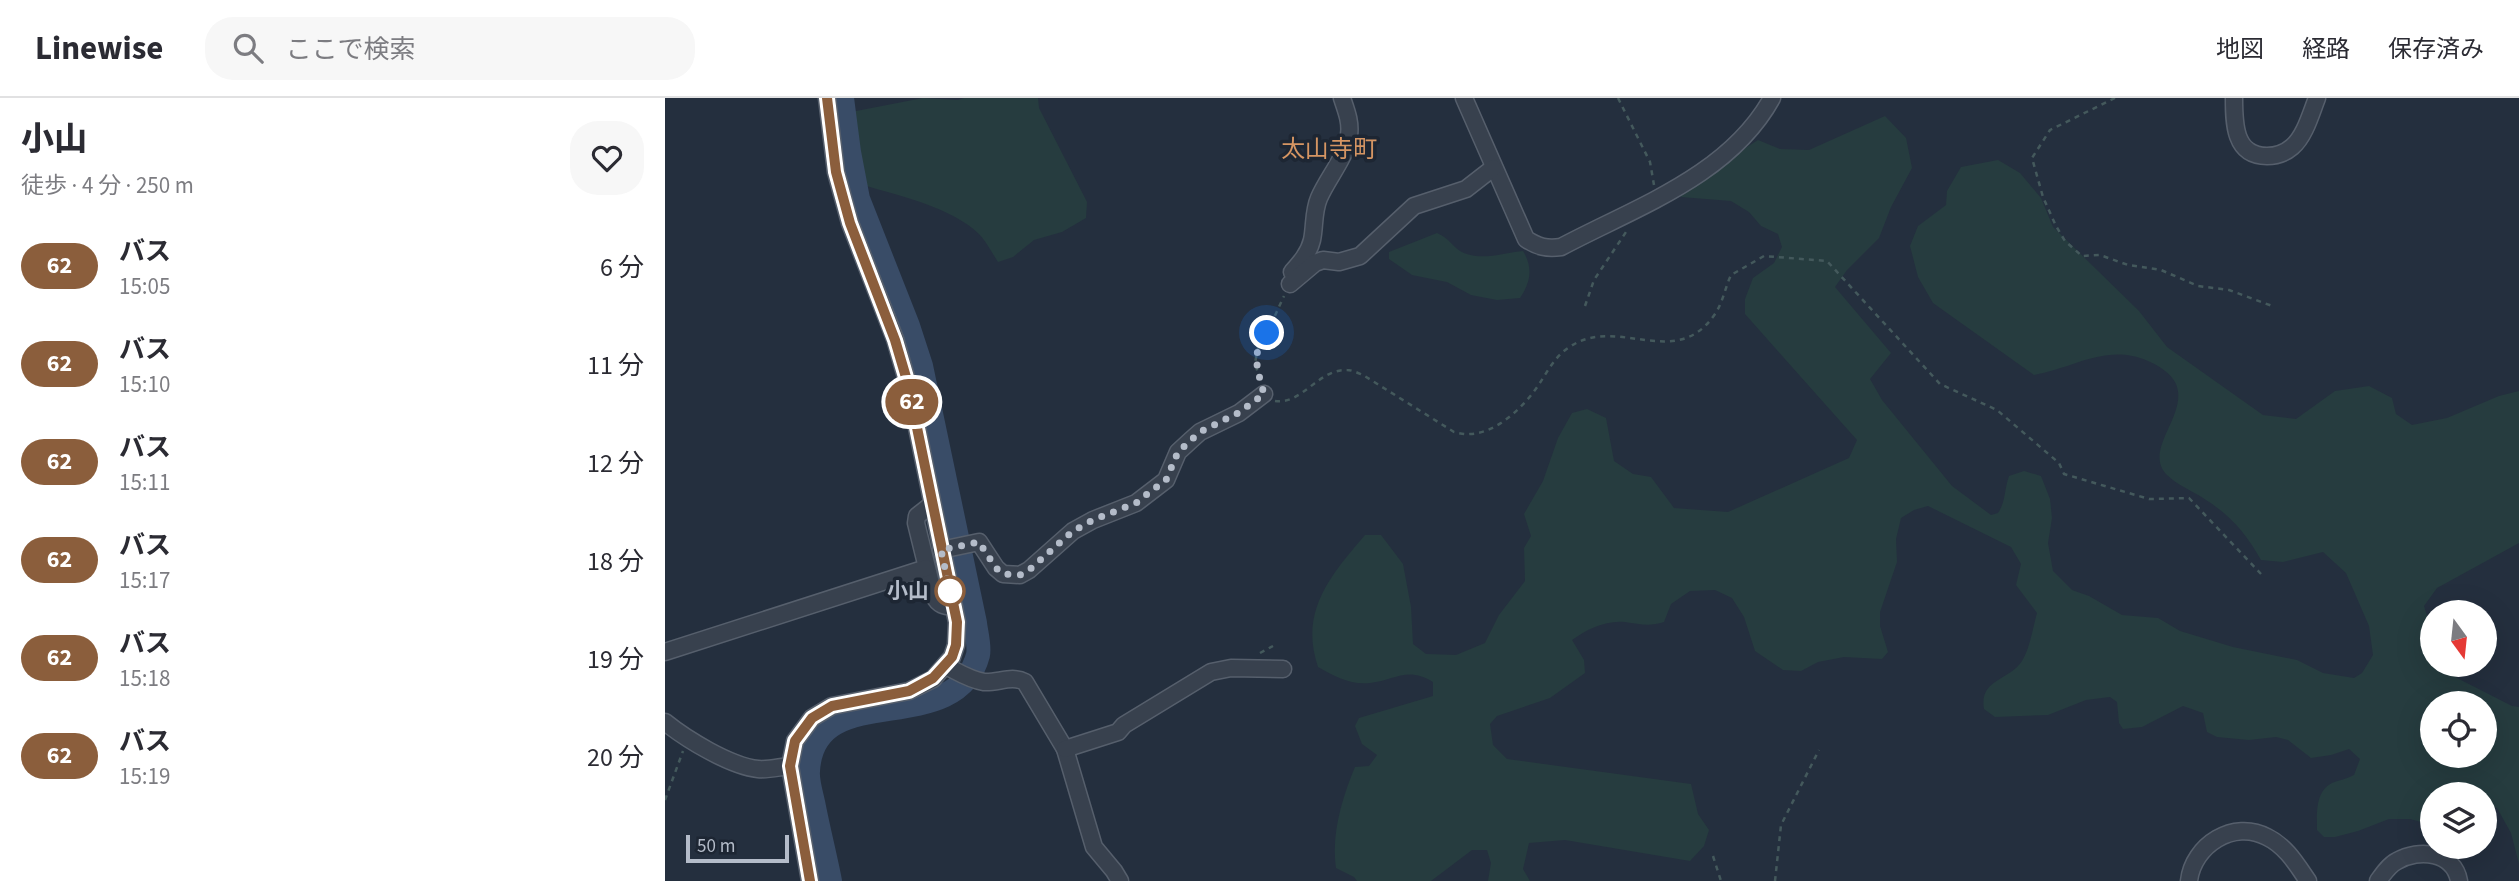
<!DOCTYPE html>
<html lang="ja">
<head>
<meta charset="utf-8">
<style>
	body { margin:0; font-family:"Source Sans 3","Noto Sans JP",sans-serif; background:#f7f7f7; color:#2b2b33; height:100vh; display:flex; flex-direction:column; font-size:26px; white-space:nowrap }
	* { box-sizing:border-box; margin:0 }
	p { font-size:23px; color:#7c7c81 }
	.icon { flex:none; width:38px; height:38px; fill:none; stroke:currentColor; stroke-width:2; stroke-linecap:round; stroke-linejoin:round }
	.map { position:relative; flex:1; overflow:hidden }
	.side { display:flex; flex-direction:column; background:#fff; width:665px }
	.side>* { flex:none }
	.badge { padding:0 14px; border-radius:23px; font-size:24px; line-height:46px }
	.needle { width:46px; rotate:165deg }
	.fabs { position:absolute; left:1755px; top:502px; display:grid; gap:14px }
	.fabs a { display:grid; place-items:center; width:77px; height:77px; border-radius:50%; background:#fff; box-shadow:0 7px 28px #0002; font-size:35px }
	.scale { position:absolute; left:21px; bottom:18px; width:103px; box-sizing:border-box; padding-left:7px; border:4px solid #b4bcc9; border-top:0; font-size:19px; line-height:24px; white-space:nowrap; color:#b4bcc9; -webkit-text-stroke:5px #1d2633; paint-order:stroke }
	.you { position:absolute; width:35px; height:35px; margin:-18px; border:5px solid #fff; border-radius:50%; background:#1a73e8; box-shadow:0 0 0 10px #1a73e833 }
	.map>.badge { position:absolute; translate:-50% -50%; box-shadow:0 0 0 4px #fff }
	.round { display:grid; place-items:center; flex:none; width:74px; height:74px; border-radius:28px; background:#f7f7f7 }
	.summary { display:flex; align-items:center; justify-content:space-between; height:119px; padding:0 21px }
	h1 { font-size:33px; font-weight:800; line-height:52px }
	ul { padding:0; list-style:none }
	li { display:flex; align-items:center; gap:21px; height:98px; padding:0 21px }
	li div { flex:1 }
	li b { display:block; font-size:26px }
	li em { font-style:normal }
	li .badge { min-width:77px; font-weight:700; text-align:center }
	header { display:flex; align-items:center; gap:42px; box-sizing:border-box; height:98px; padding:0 35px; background:#fff; border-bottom:2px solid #e1e1e2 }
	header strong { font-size:33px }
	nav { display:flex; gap:38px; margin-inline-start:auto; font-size:24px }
	.search { width:490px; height:63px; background:#f7f7f7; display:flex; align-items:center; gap:18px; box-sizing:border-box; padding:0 24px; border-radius:28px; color:#7c7c81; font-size:26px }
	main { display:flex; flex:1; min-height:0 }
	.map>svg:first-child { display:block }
	.green { fill:#263c3f; fill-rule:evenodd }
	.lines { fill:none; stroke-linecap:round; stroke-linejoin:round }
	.river { stroke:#394c67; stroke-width:24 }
	.minor-casing { stroke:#565f6c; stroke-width:19 }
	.path { stroke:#44595c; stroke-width:2.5; stroke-dasharray:5 5; stroke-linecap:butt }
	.minor { stroke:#38414e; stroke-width:16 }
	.line-casing { stroke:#fff; stroke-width:16 }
	.line { stroke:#8b5e3c; stroke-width:10 }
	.walk { stroke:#b4bcc9; stroke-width:7; stroke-dasharray:0 12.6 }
	.stop-dot { fill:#fff; stroke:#8b5e3c; stroke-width:3.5 }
	.labels { text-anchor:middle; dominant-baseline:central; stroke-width:7; stroke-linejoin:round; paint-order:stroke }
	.stop-label { font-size:21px; font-weight:bold; fill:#b4bcc9; stroke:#1d2633; text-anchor:end }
	.quarter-label { font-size:24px; fill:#d59563; stroke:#1d2633 }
</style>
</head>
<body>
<header>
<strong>Linewise</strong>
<div class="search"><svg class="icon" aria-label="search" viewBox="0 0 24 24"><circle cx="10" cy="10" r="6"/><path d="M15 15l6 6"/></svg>ここで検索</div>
<nav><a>地図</a><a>経路</a><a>保存済み</a></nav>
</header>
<main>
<section class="side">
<div class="summary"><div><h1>小山</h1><p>徒歩 · 4 分 · 250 m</p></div><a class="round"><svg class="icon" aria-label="heart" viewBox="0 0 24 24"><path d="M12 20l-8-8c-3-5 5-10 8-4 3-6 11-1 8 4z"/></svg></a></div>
<ul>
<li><span class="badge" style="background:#8b5e3c;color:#fff">62</span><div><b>バス</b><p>15:05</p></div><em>6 分</em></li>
<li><span class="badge" style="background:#8b5e3c;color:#fff">62</span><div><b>バス</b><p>15:10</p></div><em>11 分</em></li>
<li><span class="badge" style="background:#8b5e3c;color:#fff">62</span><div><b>バス</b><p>15:11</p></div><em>12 分</em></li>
<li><span class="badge" style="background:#8b5e3c;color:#fff">62</span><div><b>バス</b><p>15:17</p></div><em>18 分</em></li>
<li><span class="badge" style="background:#8b5e3c;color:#fff">62</span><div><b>バス</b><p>15:18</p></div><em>19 分</em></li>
<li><span class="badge" style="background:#8b5e3c;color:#fff">62</span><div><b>バス</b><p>15:19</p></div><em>20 分</em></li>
</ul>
</section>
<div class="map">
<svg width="1854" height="783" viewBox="0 0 1854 783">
	<rect width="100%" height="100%" fill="#242f3e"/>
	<g class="green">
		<path d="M258 0 293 2 299 0H373L374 10 422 104 421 120 397 134 369 142 348 159 333 164C327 155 321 143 314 136 286 109 235 98 198 87L190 57 186 14Z"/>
		<path d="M1220 18 1241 40 1247 70 1226 109 1214 140 1182 172 1170 189 1226 255 1205 281 1217 302 1287 388 1326 417 1333 415C1341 403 1339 392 1344 378L1359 373 1376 378 1385 401 1387 420 1383 445 1388 473 1407 492 1424 498 1457 517 1493 520 1515 533 1568 549 1632 562 1658 575 1689 580 1697 575 1708 557 1704 528 1681 475 1658 454 1618 464 1596 462C1581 435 1564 416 1538 400 1527 393 1511 386 1502 377 1477 352 1524 317 1511 286 1506 275 1493 267 1483 263 1441 245 1410 270 1369 277L1268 205 1253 179 1245 148 1253 128 1281 107 1282 93 1296 69 1333 62 1355 75 1376 100 1388 129 1474 213 1502 249 1598 317 1631 321 1670 293 1704 288 1727 300 1731 316 1747 327 1782 320 1834 298 1854 293V445L1772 490 1759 508 1767 534 1768 567H1785L1792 580 1847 608 1854 609V766L1846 735 1832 710 1820 707V696H1768L1767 727 1745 721H1724L1693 733 1670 739H1659L1652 732C1652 715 1650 694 1667 685 1674 682 1682 681 1689 677L1695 661 1684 651 1666 657 1646 660 1623 642 1611 639 1584 642 1552 639 1542 634 1538 615 1518 608 1477 629 1458 631 1454 625 1452 604 1445 599 1421 602 1383 617 1330 619 1319 611C1314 581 1344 583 1357 563 1365 550 1368 529 1372 515L1351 487 1356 466 1346 449 1263 408 1249 412 1236 420 1231 441 1232 464 1215 514V528L1223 554 1217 561 1179 559 1153 564 1136 573 1118 572 1090 553 1079 519 1067 500 1050 492 1025 493 1006 506 999 524C984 529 975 526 960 524 941 522 922 531 907 542L919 562 920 575 885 600 832 618 825 626 828 647 842 661 1026 686 1033 716 1044 732 1039 748 1025 763 900 742 864 745 858 771 865 783H823L826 765 822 752H807L766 783H692L689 779 671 770C666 737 677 700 690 669L704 668 712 657 697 646 690 628 694 620 768 598V584C743 568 730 582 705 585 685 587 669 578 653 569 634 513 666 477 700 437H716L738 466 746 509 748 546 761 556 791 557 820 545 834 517 860 483 859 450 866 438 859 416 878 383 893 340 907 315 922 311 941 320 949 363 968 376 986 379 1009 410 1063 414 1184 360 1192 342 1080 216V201L1088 180 1109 165 1117 149 1113 136 1096 128 1084 114 1066 103 1016 99 1019 89 1093 42 1115 51 1144 52ZM1768 606H1820V658H1768Z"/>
		<path d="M772 135C785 141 786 147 795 153 814 164 837 155 858 153 868 169 866 184 855 200L832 202 806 197 782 184 747 177 724 161V154Z"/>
	</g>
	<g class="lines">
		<path class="river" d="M165 783C160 758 154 734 149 709 147 698 142 684 143 673 148 576 290 644 313 557 315 548 311 535 310 525L256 268 243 228 193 101 184 54 177 0"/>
		<defs>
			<g id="minor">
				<path d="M799 0 861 141C873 149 882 151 896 149 971 109 1064 78 1107 0"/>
				<path d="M1569 0C1569 25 1569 58 1602 58 1611 58 1620 55 1627 49 1640 38 1646 15 1652 0"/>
				<path d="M627 174C635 165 644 155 647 142 650 128 648 114 654 100 663 79 681 60 684 37 686 24 681 12 677 0"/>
				<path d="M625 186 650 165 658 162 674 164 695 158 749 108 801 91 828 70"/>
				<path d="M266 407 252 418 251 425 269 498C273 507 279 508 289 509"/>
				<path d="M276 452 314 444 331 470 338 476 355 477 364 472 408 433 428 422 471 405 501 382 513 354 526 342 535 334 574 315 599 296"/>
				<path d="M0 554 261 470"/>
				<path d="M281 568C293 574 305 582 319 584 333 585 347 577 360 584L400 651 429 749 449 773 455 783"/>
				<path d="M0 624C21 641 65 668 93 671 104 672 114 669 125 668"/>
				<path d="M400 651 453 634 459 627 546 574 566 570 618 571"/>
				<path d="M145 783 125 668 130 643 147 620 167 608 244 593 268 581 287 559 291 547 292 524 243 286 230 241 185 125 171 74 162 0"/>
				<path d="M1524 783C1528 747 1569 721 1602 739 1621 748 1632 767 1643 783"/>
				<path d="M1713 783C1718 776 1724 767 1732 763 1754 750 1789 754 1794 783"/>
			</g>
		</defs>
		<use href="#minor" class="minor-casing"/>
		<g class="path">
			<path d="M953 0 985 64 989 87"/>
			<path d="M1450 0 1385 32 1367 60 1378 99 1391 128 1400 143 1417 158 1435 157 1463 167 1496 172 1533 188 1564 192 1610 209"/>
			<path d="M920 208 929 182 961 134"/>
			<path d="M595 282 590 265 594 245 602 235 619 198"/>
			<path d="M610 303C637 307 653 271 682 272 687 272 693 275 698 277L789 334C794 335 800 337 805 336 831 335 856 311 870 292 881 277 888 260 903 250 952 215 1010 275 1050 216 1058 204 1060 190 1066 177L1099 158 1162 163 1275 286 1332 312 1394 365 1399 376 1484 401 1524 400 1596 476"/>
			<path d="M595 555 608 548"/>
			<path d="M0 702 18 653"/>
			<path d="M1048 758 1056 783"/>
			<path d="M1110 783 1116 727 1154 652"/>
		</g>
		<use href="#minor" class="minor"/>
	</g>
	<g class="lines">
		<defs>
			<path id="line" d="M145 783 125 668 130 643 147 620 167 608 244 593 268 580 287 559 291 547 292 524 243 286 230 242 185 125 171 74 162 0"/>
		</defs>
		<use href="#line" class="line-casing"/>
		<use href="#line" class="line"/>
		<path class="walk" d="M285 493 276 452 314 444 331 470 338 476 355 477 364 472 408 433 428 422 471 405 486 393 501 382 513 354 526 342 535 334 573 315 599 296C593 273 585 255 602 235"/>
	</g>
	<circle class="stop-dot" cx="285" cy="493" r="14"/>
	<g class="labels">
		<g class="stop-label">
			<text x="264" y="493">小山</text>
		</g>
		<g class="quarter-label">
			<text x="664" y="51">太山寺町</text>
		</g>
	</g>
</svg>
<div class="fabs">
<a><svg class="needle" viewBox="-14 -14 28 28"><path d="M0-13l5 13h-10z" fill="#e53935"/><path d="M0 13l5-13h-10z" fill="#7c7c81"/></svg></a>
<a><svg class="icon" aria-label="locate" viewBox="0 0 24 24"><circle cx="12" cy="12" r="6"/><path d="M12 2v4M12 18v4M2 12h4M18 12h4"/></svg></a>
<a><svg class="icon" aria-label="layers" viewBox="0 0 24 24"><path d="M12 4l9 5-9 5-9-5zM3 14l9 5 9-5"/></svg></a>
</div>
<div class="scale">50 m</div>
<div class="you" style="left:602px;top:235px"></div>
<b class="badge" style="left:247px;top:304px;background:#8b5e3c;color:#fff">62</b>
</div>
</main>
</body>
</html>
